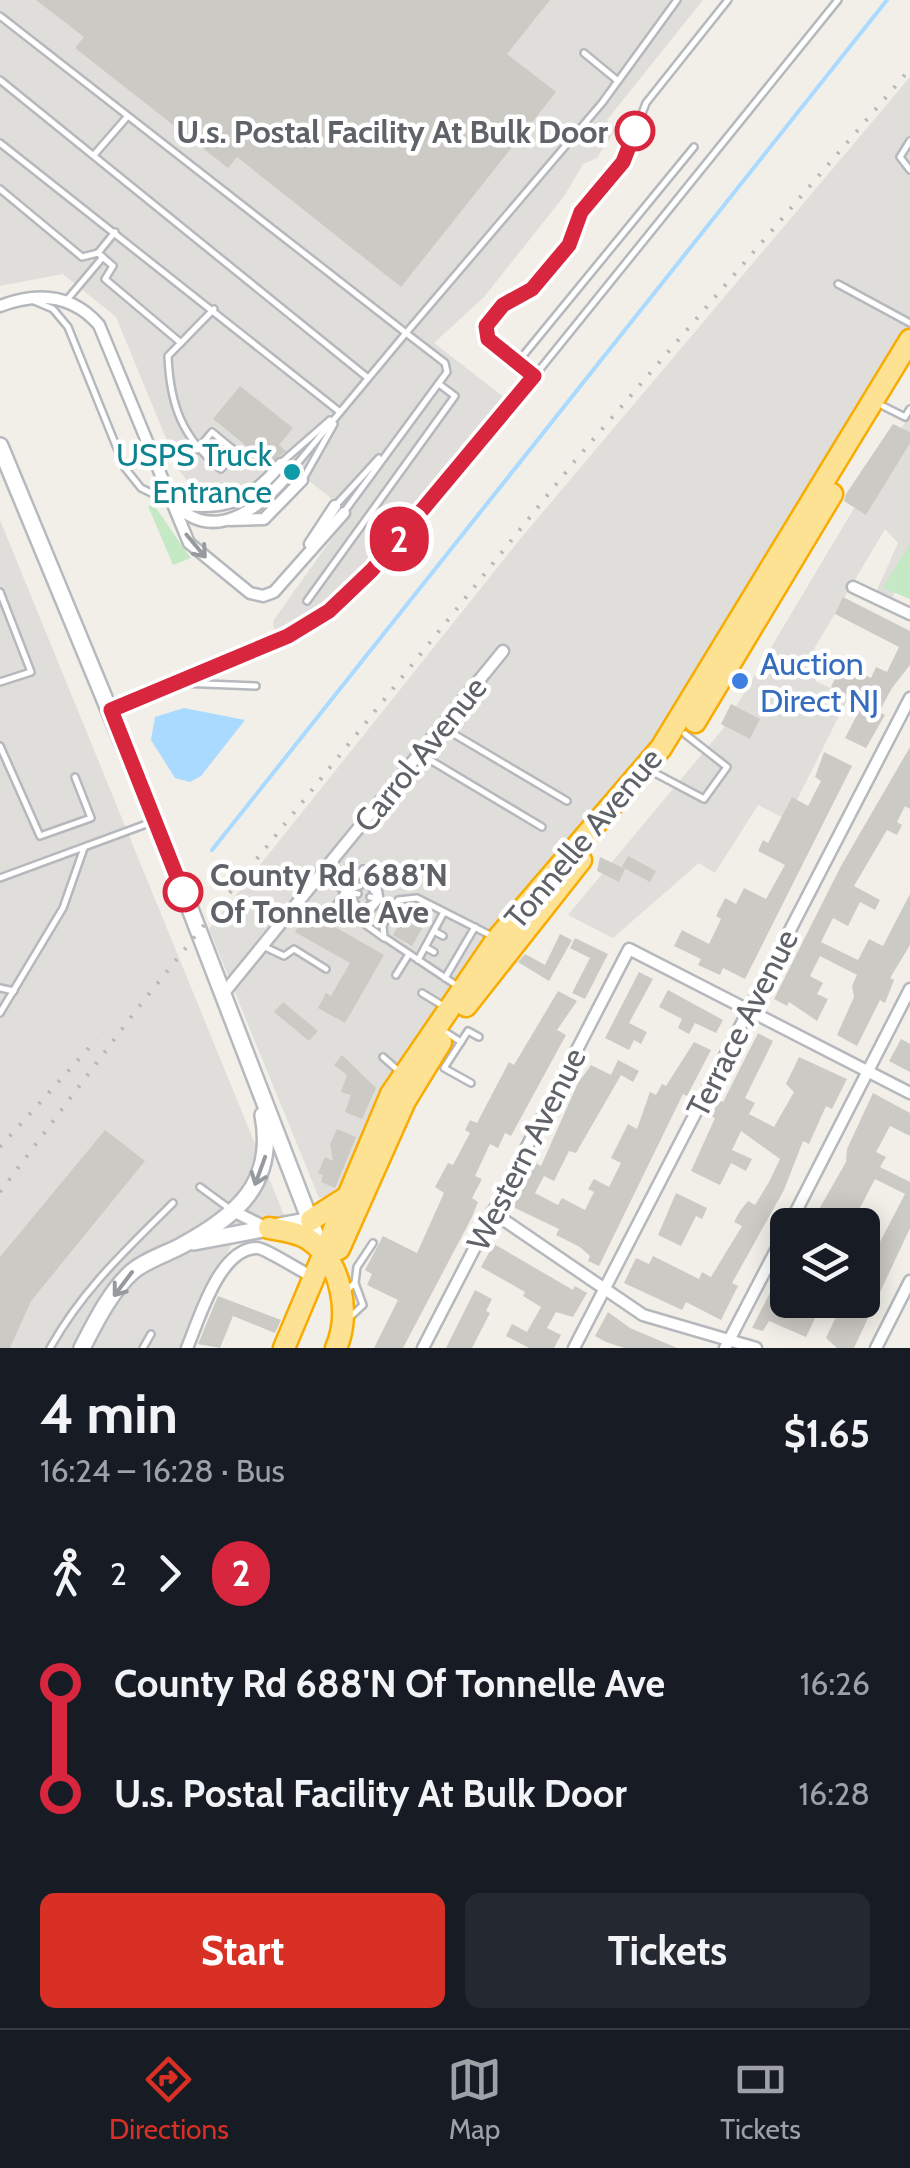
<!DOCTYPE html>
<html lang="en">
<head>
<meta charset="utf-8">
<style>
	body { margin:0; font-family:Cabin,sans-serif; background:#242831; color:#f1f3f6; height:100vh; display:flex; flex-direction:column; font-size:38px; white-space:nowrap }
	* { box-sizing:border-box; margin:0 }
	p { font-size:32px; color:#9ea1a6 }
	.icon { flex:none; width:55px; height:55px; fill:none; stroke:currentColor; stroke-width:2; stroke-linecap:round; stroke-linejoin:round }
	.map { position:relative; height:1348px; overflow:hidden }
	.side { display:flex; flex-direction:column; background:#171b24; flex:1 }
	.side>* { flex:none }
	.badge { padding:0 20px; border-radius:32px; font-size:35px; line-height:65px }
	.controls { position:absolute; left:770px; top:1208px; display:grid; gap:20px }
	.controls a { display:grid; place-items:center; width:110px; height:110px; border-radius:15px; background:#171b24; box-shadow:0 5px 25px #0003; font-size:50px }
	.map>.badge { position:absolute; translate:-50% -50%; box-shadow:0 0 0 5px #fff }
	.legs { display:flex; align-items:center; gap:15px; height:110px; padding:0 40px; font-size:32px }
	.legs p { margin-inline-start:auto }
	.summary { display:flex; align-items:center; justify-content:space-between; height:170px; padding:0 40px }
	h1 { font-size:55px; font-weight:700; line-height:75px }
	.action { display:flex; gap:20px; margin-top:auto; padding:20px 40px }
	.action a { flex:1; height:115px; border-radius:15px; background:#d93025; color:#fff; font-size:40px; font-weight:700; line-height:115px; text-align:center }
	.action a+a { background:#242831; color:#f1f3f6 }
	ul { padding:0 40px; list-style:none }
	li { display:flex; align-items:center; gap:35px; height:110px; font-size:38px }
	li i { display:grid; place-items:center; width:15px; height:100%; margin:0 12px; background:currentColor }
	li i::after { content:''; width:25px; height:25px; margin:-12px; border:8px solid; border-radius:50%; background:#171b24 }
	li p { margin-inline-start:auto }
	li:first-child i { background:linear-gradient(#0000 50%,currentColor 0) }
	li:last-child i { background:linear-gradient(currentColor 50%,#0000 0) }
	.menu { display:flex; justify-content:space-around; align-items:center; height:140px; border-top:2px solid #363941; background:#171b24; font-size:28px; color:#9ea1a6 }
	.menu a { display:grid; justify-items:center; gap:5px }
	.menu .current { color:#d93025 }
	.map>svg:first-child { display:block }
	.industrial { fill:#e0deda }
	.green { fill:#c5e8c5 }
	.water { fill:#aadaff }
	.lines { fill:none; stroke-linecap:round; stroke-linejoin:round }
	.stream { stroke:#aadaff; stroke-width:4 }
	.building { fill:#cccac5 }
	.lane-casing { stroke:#b5b8bc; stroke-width:10 }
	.street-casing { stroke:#b5b8bc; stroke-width:15 }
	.secondary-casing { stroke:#b6babf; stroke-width:20 }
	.highway-casing { stroke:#f9ab00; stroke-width:25 }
	.lane { stroke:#fff; stroke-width:5 }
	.street { stroke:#fff; stroke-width:10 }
	.secondary { stroke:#fff; stroke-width:15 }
	.highway { stroke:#fde293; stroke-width:20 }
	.rail { stroke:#b6b7b8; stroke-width:4; stroke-dasharray:2.5 12; stroke-linecap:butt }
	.oneway { stroke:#979a9d }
	.line-1-casing { stroke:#fff; stroke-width:22 }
	.line-1 { stroke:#d7263d; stroke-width:15 }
	.stop-1-dot { fill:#fff; stroke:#d7263d; stroke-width:5 }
	.culture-dot { fill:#0f9aa8; stroke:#fff; stroke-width:4 }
	.shop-dot { fill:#3f7fe0; stroke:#fff; stroke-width:4 }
	.labels { text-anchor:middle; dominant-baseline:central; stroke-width:9; stroke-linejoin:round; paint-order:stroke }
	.stop-label { font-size:32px; font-weight:bold; fill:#5f6368; stroke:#fff; text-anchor:end }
	.culture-label { font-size:32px; fill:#0d838f; stroke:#fff; text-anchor:end }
	.shop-label { font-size:32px; fill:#366cbe; stroke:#fff; text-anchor:start }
	.street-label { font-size:32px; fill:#5f6368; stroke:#fff }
</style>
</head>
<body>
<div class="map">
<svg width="910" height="1348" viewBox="0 0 910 1348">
	<rect width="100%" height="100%" fill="#f1efe8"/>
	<g class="industrial">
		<path d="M0 0H703L607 120 616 129 597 158 583 164 565 195 484 297 434 343 505 398 352 579 315 609 274 631 273 621 350 513 281 459 262 478 225 496 212 499 196 493 179 470 116 317 63 274 0 286Z"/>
		<path d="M910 77V326L678 710 376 1110 337 1195 319 1198 209 929 521 538Z"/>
		<path d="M910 414V565L889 603 873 599 898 543 885 529 814 649 828 658 815 681 849 696 787 820 758 805 715 873 699 863 613 938 568 915 722 730Z"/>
		<path d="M0 520 289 1227 236 1236 209 1288 189 1345 196 1348H0Z"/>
	</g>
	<g class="green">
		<path d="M154 505 187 553 191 558 173 565 148 506Z"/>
		<path d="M910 543V599L883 588Z"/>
	</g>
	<path class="water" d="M184 708 245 720 201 776 190 782 175 778 151 740 155 717Z"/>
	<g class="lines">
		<path class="stream" d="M212 850 887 0"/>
	</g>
	<g class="building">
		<path d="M36 0H550L507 54 556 92 401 287 237 157 228 168 75 48 84 37Z"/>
		<path d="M240 386 293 428 279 445 286 451 269 464 213 419Z"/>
		<path d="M893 424 910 432V443L866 515 844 501 846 494Z"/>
		<path d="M843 597 910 631V665L892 688 879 712 885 715 866 748 845 738 857 715 850 711 856 699 831 687 842 664 871 678 876 667 887 672 899 647 835 614Z"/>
		<path d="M731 704 760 719 750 739 721 724Z"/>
		<path d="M910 747V809L905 806 897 822 902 825 897 835 887 830 854 886 880 900 875 910 860 902 848 926 833 918 821 942 858 960 869 939 883 946 910 894V945L890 978 894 980 885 1003 880 1000 857 1046 837 1035 854 997 852 986 857 975 820 956 810 976 823 983 817 994 828 999 817 1021 789 1002 787 1006 774 999 841 866Z"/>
		<path d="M824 752 852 766 745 979 723 968 720 975 698 965 701 959 674 946 682 930 709 944 721 919 716 916 725 898 736 904 744 888 766 899 785 865 758 851 763 840 768 843 792 797 808 806 821 781 815 777Z"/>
		<path d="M628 856 656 871 650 882 622 867Z"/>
		<path d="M600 857 625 869 619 882 597 871Z"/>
		<path d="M409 907 428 918 412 946 393 935Z"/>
		<path d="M307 911 384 955 345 1023 318 1008 326 993 331 996 350 963 295 932Z"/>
		<path d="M560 934 572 940 549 981 518 962 525 954 545 965Z"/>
		<path d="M575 938 608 954 585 999 572 993 590 958 570 948Z"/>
		<path d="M639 972 653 979 629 1023 647 1032 641 1044 634 1040 629 1050 605 1038Z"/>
		<path d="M668 990 723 1020 716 1033 695 1023 689 1034 678 1028 682 1019 659 1007Z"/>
		<path d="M558 991 577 1001 557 1030 566 1035 511 1136 505 1133 498 1148 490 1144 475 1176 482 1179 472 1198 478 1202 472 1217 403 1348H374L398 1300 367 1285 372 1274 365 1270 383 1236 417 1253 444 1193 435 1187 448 1163 453 1165 470 1133 465 1130 470 1120 477 1123 509 1062 514 1065Z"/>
		<path d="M283 1002 318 1031 309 1041 274 1012Z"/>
		<path d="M758 1033 773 1041 745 1098 755 1103 749 1114 774 1127 794 1092 786 1084 799 1057 847 1079 832 1109 826 1106 809 1144 803 1141 784 1190 732 1283 738 1286 721 1320 686 1302 682 1310 624 1283 636 1258 649 1264 653 1256 699 1279 702 1272 711 1277 742 1226 734 1222 740 1211 748 1201 755 1205 769 1182 780 1159 741 1131 732 1150 752 1159 746 1171 731 1163 720 1185 691 1171 715 1118 711 1116 719 1100 723 1102Z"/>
		<path d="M901 1039 910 1044V1072L889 1061Z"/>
		<path d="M694 1042 711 1050 687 1096 683 1094 599 1266 588 1261 590 1256 580 1247 556 1235 559 1229 513 1207 535 1163 541 1166 578 1083 591 1065 611 1075 618 1060 639 1071 633 1082 621 1075 576 1153 569 1151 554 1181 544 1176 535 1193 558 1205 562 1198 585 1210 594 1192 588 1189 594 1179 609 1187 621 1163 611 1158 628 1124 637 1129 650 1092 656 1095 662 1084 666 1086Z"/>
		<path d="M342 1055 376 1088 362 1119 345 1112 351 1095 341 1092 347 1075 334 1065Z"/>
		<path d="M873 1093 910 1113V1136L890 1126 876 1152 886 1157 880 1167 910 1182V1228L854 1348H837L826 1338 844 1300H862V1259L869 1263 905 1194 875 1179 851 1225H810L846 1162 847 1149Z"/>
		<path d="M337 1129 356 1137 335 1188 321 1182 323 1175 318 1173 325 1157 333 1161 330 1144Z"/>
		<path d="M105 1130 145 1161 31 1301 10 1348H0V1257Z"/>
		<path d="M676 1193 707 1208 702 1219 696 1216 681 1246 658 1235Z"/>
		<path d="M494 1244 573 1290 575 1286 587 1293 573 1317 556 1312 547 1328 561 1335 554 1348H529L506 1336 512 1324 527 1332 541 1307 523 1296 525 1292 481 1267Z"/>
		<path d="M776 1281 788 1287V1300L818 1312 806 1337 769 1321 763 1331 752 1328Z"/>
		<path d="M475 1290 492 1299 486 1311 490 1313 472 1348H446Z"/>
		<path d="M218 1296 281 1320 275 1333 233 1316 220 1348 198 1344Z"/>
		<path d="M608 1312 630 1328 677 1348H624L606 1342 595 1336Z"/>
	</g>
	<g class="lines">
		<defs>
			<g id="lane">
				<path d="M0 16 406 333 291 471"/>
				<path d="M584 53 618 81"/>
				<path d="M0 80 368 378"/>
				<path d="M910 141 900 157 910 170"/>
				<path d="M0 143 340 412"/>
				<path d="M94 155 127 117"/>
				<path d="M0 189 82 257 98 253 113 266 105 279 181 343"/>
				<path d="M98 253 115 232"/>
				<path d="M838 284 910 323"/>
				<path d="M34 301 53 309 68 327 125 468 141 488 170 502"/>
				<path d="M66 301 103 257"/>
				<path d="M517 363 694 147"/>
				<path d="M534 376 488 339 486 326 503 305 535 286 567 247 581 212 626 156 646 103 728 0"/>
				<path d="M883 406 905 417 910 409"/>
				<path d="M197 450 212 432 235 451 221 469C182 438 170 405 168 356L214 309"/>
				<path d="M282 462 330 420"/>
				<path d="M303 479 334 424"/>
				<path d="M336 505 379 458"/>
				<path d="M344 512 447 372 445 363 406 333 602 103 677 0"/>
				<path d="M0 592 31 672 0 682"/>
				<path d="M307 601 455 396 439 384"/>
				<path d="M180 683 256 686"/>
				<path d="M114 709 288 636 350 594 453 477 838 0"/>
				<path d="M442 727 567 801"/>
				<path d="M0 746 40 836 91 818 75 777"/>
				<path d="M420 754 542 827"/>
				<path d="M655 773 704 799 727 767 685 734"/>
				<path d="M322 876 345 891 363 869"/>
				<path d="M0 878 152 822"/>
				<path d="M372 889 380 899"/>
				<path d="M358 894 345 891 360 886"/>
				<path d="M346 895 354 913"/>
				<path d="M356 904 345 891 337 904 384 938"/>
				<path d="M368 906 380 899 370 897"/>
				<path d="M366 916 380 899 375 872"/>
				<path d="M434 931 443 936"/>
				<path d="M265 947 284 956 294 949 326 969"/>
				<path d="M425 947 434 952"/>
				<path d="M418 960 444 912"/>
				<path d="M396 975 409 954"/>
				<path d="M445 978 475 927"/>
				<path d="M459 987 384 937 383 925 398 900 417 898 490 935"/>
				<path d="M0 988 14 991"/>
				<path d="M422 993 445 1007"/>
				<path d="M0 1013 63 908 84 848"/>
				<path d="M447 1033 461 1042"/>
				<path d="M383 1057 401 1073"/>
				<path d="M471 1083 444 1068 468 1031 479 1037"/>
				<path d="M200 1187 230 1209"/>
				<path d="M347 1290 355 1283 357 1267 373 1243"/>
				<path d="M349 1318 363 1305 355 1283"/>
				<path d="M50 1348C83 1289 126 1250 173 1203"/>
				<path d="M143 1348 151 1334"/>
			</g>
			<g id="street">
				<path d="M0 306C37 292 72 294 99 325L189 543 250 593 263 596 274 592 344 513"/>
				<path d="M176 504C225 511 250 502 281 464"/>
				<path d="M176 505C216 545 264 505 291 471"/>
				<path d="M230 520 264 519 302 480"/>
				<path d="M310 544 335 506"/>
				<path d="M853 587 910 614"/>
				<path d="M223 994 503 651"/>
				<path d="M233 1211 263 1226"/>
				<path d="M492 1212 643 1315 756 1348"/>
				<path d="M789 1225 910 989"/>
				<path d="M187 1348C199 1320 219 1248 257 1248 265 1248 302 1272 313 1277"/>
				<path d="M423 1348 629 949 910 1093"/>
				<path d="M574 1348 910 698"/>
				<path d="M725 1348 788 1227"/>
				<path d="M876 1348 910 1281"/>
			</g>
			<g id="secondary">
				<path d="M0 446 172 862 321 1249"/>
				<path d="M194 1242 311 1220"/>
				<path d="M82 1348C95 1323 111 1290 133 1271 146 1260 166 1254 181 1246 237 1216 276 1183 263 1115"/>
			</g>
			<g id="highway">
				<path d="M695 722 832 494"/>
				<path d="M466 1006 581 860"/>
				<path d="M311 1220 344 1199"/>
				<path d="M269 1228C282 1230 297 1232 308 1239 342 1261 351 1314 336 1348"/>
				<path d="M339 1249 405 1101 441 1042"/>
				<path d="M284 1348 391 1094 497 939 661 748 910 340"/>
			</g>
		</defs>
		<use href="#lane" class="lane-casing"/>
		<use href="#street" class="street-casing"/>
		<use href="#secondary" class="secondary-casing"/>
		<use href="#highway" class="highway-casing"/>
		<use href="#lane" class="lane"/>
		<use href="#street" class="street"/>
		<use href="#secondary" class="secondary"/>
		<use href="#highway" class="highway"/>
		<g class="rail">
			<path d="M0 1147 97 1039"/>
			<path d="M0 1192 137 1009 574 462 910 69"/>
		</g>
	</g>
	<defs><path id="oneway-shaft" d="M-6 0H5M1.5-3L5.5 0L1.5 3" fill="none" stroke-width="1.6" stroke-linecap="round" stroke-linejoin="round" transform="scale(2.5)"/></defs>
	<g class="oneway">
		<use href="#oneway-shaft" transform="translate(196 546) rotate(50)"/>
		<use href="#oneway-shaft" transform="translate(260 1171) rotate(110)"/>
		<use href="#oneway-shaft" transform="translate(123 1284) rotate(127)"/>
	</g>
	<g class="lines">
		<defs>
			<path id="line-1" d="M183 892 111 710 288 636 329 611 372 570 534 376 488 339 486 326 503 305 532 289 569 245 581 212 623 162 635 131"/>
		</defs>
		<use href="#line-1" class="line-1-casing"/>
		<use href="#line-1" class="line-1"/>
	</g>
	<g class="stop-1-dot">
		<circle cx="635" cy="131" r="18"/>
		<circle cx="183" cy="892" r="18"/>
	</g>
	<circle class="culture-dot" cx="292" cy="472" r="10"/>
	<circle class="shop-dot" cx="740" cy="681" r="10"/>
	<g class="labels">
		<g class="stop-label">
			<text x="608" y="131">U.s. Postal Facility At Bulk Door</text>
			<text x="210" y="874" text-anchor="start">County Rd 688'N<tspan x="210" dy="37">Of Tonnelle Ave</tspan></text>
		</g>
		<g class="culture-label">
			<text x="272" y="454">USPS Truck<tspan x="272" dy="37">Entrance</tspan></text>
		</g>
		<g class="shop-label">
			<text x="760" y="663">Auction<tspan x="760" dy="37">Direct NJ</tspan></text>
		</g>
		<g class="street-label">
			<text transform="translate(420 754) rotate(-51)">Carrol Avenue</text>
			<text transform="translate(583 838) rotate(-50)">Tonnelle Avenue</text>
			<text transform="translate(742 1023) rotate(-63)">Terrace Avenue</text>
			<text transform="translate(526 1149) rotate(-63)">Western Avenue</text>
		</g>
	</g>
</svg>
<div class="controls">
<a><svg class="icon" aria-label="layers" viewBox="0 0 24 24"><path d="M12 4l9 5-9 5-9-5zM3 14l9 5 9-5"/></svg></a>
</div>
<b class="badge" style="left:399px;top:539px;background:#d7263d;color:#fff">2</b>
</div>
<section class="side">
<div class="summary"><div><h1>4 min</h1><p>16:24 – 16:28 · Bus</p></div><b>$1.65</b></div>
<div class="legs"><svg class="icon" aria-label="walk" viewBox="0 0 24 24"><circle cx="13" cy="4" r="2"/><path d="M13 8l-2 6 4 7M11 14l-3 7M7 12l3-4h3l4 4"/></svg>2<svg class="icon" aria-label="forward" viewBox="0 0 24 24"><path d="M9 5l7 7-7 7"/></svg><b class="badge" style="background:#d7263d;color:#fff">2</b></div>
<ul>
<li><i style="color:#d7263d"></i><b>County Rd 688'N Of Tonnelle Ave</b><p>16:26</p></li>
<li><i style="color:#d7263d"></i><b>U.s. Postal Facility At Bulk Door</b><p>16:28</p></li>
</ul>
<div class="action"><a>Start</a><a>Tickets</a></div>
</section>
<nav class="menu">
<a class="current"><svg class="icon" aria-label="directions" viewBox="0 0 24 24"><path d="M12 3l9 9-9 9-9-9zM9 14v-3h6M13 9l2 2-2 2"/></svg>Directions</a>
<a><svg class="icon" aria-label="map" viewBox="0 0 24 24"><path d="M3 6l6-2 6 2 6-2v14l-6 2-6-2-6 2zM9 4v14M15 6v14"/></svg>Map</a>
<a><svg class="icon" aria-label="tickets" viewBox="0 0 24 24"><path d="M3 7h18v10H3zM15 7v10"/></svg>Tickets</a>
</nav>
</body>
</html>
